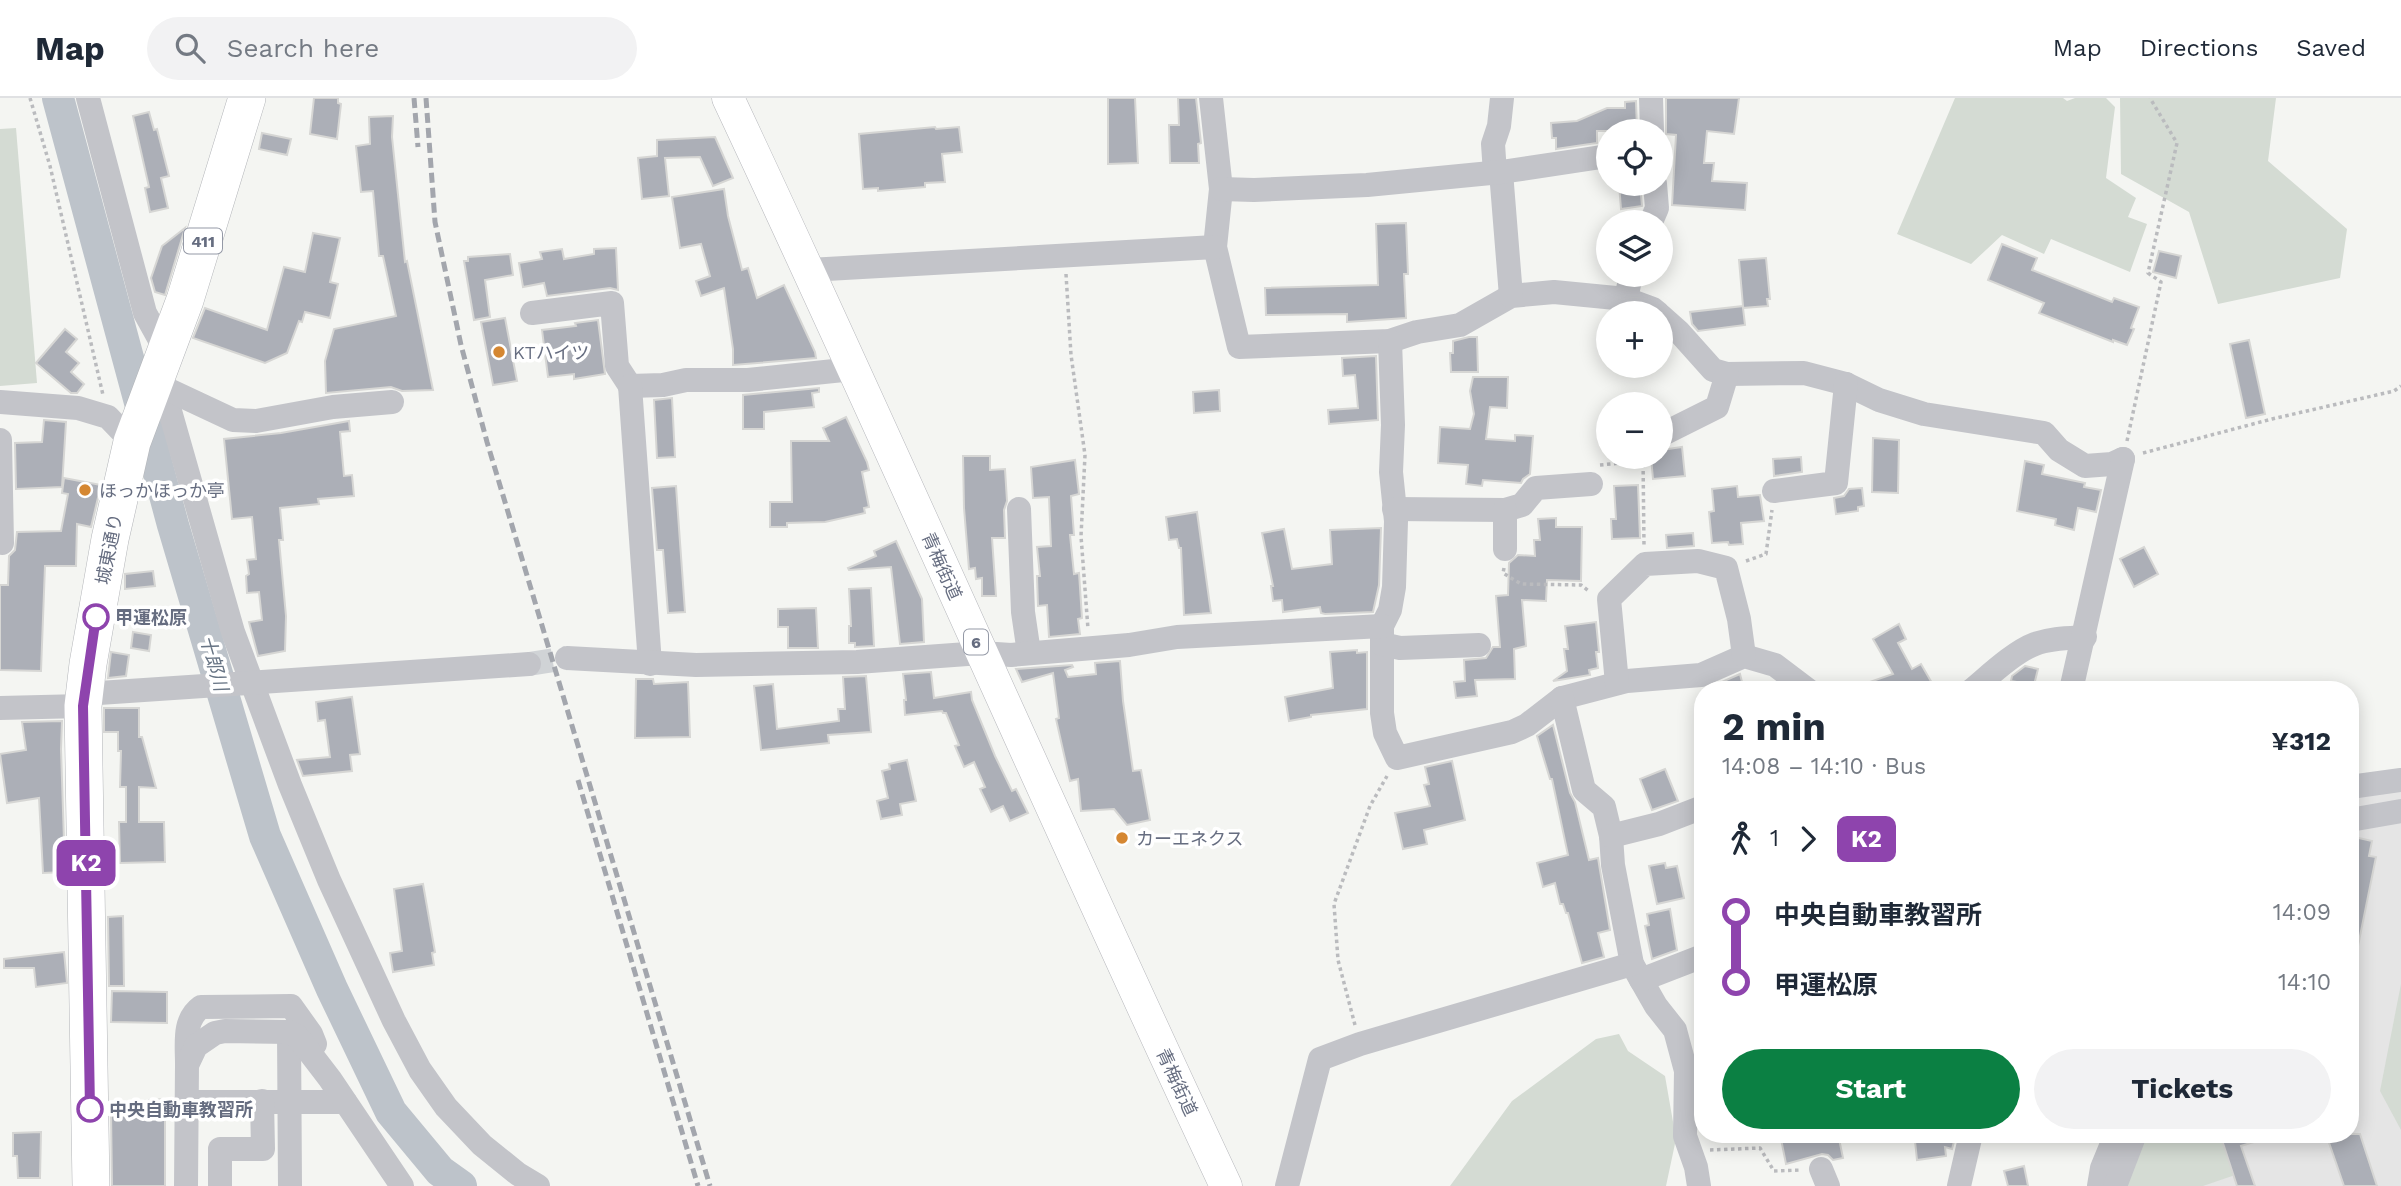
<!DOCTYPE html>
<html lang="en">
<head>
<meta charset="utf-8">
<style>
	body { margin:0; font-family:"Work Sans","Noto Sans JP",sans-serif; background:#f2f2f3; color:#1f2937; height:100vh; display:flex; flex-direction:column; font-size:26px; white-space:nowrap }
	* { box-sizing:border-box; margin:0 }
	p { font-size:23px; color:#747a83 }
	.icon { flex:none; width:38px; height:38px; fill:none; stroke:currentColor; stroke-width:2; stroke-linecap:round; stroke-linejoin:round }
	.map { position:relative; flex:1; overflow:hidden }
	.drawer { position:absolute; left:1694px; top:583px; width:665px; height:462px; display:flex; flex-direction:column; background:#fff; border-radius:28px; box-shadow:0 4px 18px #0003 }
	.drawer>* { flex:none }
	.badge { padding:0 14px; border-radius:10px; font-size:24px; line-height:46px }
	.controls { position:absolute; left:1596px; top:21px; display:grid; gap:14px }
	.controls a { display:grid; place-items:center; width:77px; height:77px; border-radius:50%; background:#fff; box-shadow:0 4px 18px #0003; font-size:35px }
	.map>.badge { position:absolute; translate:-50% -50%; box-shadow:0 0 0 4px #fff }
	.legs { display:flex; align-items:center; gap:10px; height:77px; padding:0 28px; font-size:23px }
	.legs p { margin-inline-start:auto }
	.headline { display:flex; align-items:center; justify-content:space-between; height:119px; padding:0 28px }
	h1 { font-size:38px; font-weight:700; line-height:52px }
	.cta { display:flex; gap:14px; margin-top:auto; padding:14px 28px }
	.cta a { flex:1; height:80px; border-radius:42px; background:#0b8043; color:#fff; font-size:28px; font-weight:700; line-height:80px; text-align:center }
	.cta a+a { background:#f2f2f3; color:#1f2937 }
	ul { padding:0 28px; list-style:none }
	li { display:flex; align-items:center; gap:24px; height:70px; font-size:26px }
	li i { display:grid; place-items:center; width:10px; height:100%; margin:0 9px; background:currentColor }
	li i::after { content:''; width:18px; height:18px; margin:-9px; border:5px solid; border-radius:50%; background:#fff }
	li p { margin-inline-start:auto }
	li:first-child i { background:linear-gradient(#0000 50%,currentColor 0) }
	li:last-child i { background:linear-gradient(currentColor 50%,#0000 0) }
	header { display:flex; align-items:center; gap:42px; box-sizing:border-box; height:98px; padding:0 35px; background:#fff; border-bottom:2px solid #e0e1e3 }
	header strong { font-size:33px }
	nav { display:flex; gap:38px; margin-inline-start:auto; font-size:24px }
	.search { width:490px; height:63px; background:#f2f2f3; display:flex; align-items:center; gap:18px; box-sizing:border-box; padding:0 24px; border-radius:38px; color:#747a83; font-size:26px }
	.map>svg:first-child { display:block }
	.built { fill:#e5e5e5 }
	.green { fill:#d4dbd3 }
	.lines { fill:none; stroke-linecap:round; stroke-linejoin:round }
	.river { stroke:#bdc3ca; stroke-width:32 }
	.building { fill:#acafb7; stroke:#d6d6d4; stroke-width:2 }
	.minor-tunnel { stroke:#d0d3d6; stroke-width:24; stroke-dasharray:24 12; stroke-linecap:butt }
	.major-casing { stroke:#b6b7bc; stroke-width:33 }
	.highway-casing { stroke:#b3b5b9; stroke-width:38 }
	.path { stroke:#babbbe; stroke-width:3.5; stroke-dasharray:3.5 3.5; stroke-linecap:butt }
	.minor { stroke:#c3c4c9; stroke-width:24 }
	.major { stroke:#fff; stroke-width:32 }
	.highway { stroke:#fff; stroke-width:37 }
	.rail { stroke:#a3a6ad; stroke-width:5; stroke-dasharray:10 5; stroke-linecap:butt }
	.line-1-casing { stroke:#fff; stroke-width:16 }
	.line-1 { stroke:#8e44ad; stroke-width:10 }
	.poi-dot { fill:#d58732; stroke:#fff; stroke-width:2.5 }
	.stop-1-dot { fill:#fff; stroke:#8e44ad; stroke-width:3.5 }
	.labels { text-anchor:middle; dominant-baseline:central; stroke-width:7; stroke-linejoin:round; paint-order:stroke }
	.shield { fill:#fff; stroke:#9499a6; stroke-width:2 }
	.shield-label { font-size:16px; font-weight:bold; fill:#666d80 }
	.poi-label { font-size:18px; fill:#666d80; stroke:#fff; text-anchor:start }
	.street-label { font-size:18px; fill:#666d80; stroke:#fff }
	.stop-label { font-size:18px; font-weight:bold; fill:#666d80; stroke:#fff; text-anchor:start }
	.water-label { font-size:19px; font-style:italic; fill:#677484; stroke:#fff }
</style>
</head>
<body>
<header>
<strong>Map</strong>
<div class="search"><svg class="icon" aria-label="search" viewBox="0 0 24 24"><circle cx="10" cy="10" r="6"/><path d="M15 15l6 6"/></svg>Search here</div>
<nav><a>Map</a><a>Directions</a><a>Saved</a></nav>
</header>
<div class="map">
<svg width="2401" height="1088" viewBox="0 0 2401 1088">
	<rect width="100%" height="100%" fill="#f4f5f2"/>
	<path class="built" d="M2401 682V1088H2099L2116 1036H2350V691Z"/>
	<g class="green">
		<path d="M1955 0H2063L2067 3 2075 0H2106L2115 9 2106 80 2136 100 2128 119 2147 126 2130 174 2051 141 2044 156 2002 137 1971 166 1897 136Z"/>
		<path d="M2120 0H2276L2268 63 2347 131 2340 180 2218 206 2189 114 2121 76Z"/>
		<path d="M16 30 37 285 0 288V31Z"/>
		<path d="M2401 886V1032L2380 993Z"/>
		<path d="M1619 936 1628 953 1665 978 1676 1041 1666 1088H1450L1512 1003 1596 941Z"/>
		<path d="M2143 1036H2220L2226 1053 2232 1051 2241 1075 2203 1088H2125Z"/>
	</g>
	<g class="lines">
		<path class="river" d="M58 0 173 427 265 738 332 891 391 1014 440 1073 461 1088"/>
	</g>
	<g class="building">
		<path d="M314 0H338V5L341 6 337 41 310 36Z"/>
		<path d="M1108 0H1135L1138 65 1108 66Z"/>
		<path d="M1178 0H1196L1201 45 1198 46 1199 65H1170L1169 27H1179Z"/>
		<path d="M1666 0H1739L1734 36 1707 33 1704 65H1714L1712 83 1747 85 1745 112 1672 107 1676 37 1666 36Z"/>
		<path d="M1636 3 1637 33H1597V45L1556 51V40H1552L1551 25 1577 23 1607 10H1625V4Z"/>
		<path d="M149 14 154 32 157 31 169 78 161 80 168 110 150 114 145 90 149 89 133 18Z"/>
		<path d="M393 18 392 39 405 164 407 163 433 292 402 293 391 289 326 295 325 263 334 231 396 218 383 158H379L373 93 361 94 356 48 370 46 369 19Z"/>
		<path d="M935 29 936 31 959 29 962 54 942 56 945 84 925 85V89L878 93V90L863 91 859 36Z"/>
		<path d="M262 35 291 41 287 57 259 51Z"/>
		<path d="M715 39 733 80 713 88 700 59 665 60 669 98 642 101 638 60 657 58V42Z"/>
		<path d="M1619 86H1640L1642 108 1621 111Z"/>
		<path d="M724 91 728 118 742 172 748 170 757 200 784 187 815 254 816 260 733 267V251L724 190 701 198 696 183 710 178 701 146 680 150 672 99Z"/>
		<path d="M1406 125 1408 176H1404L1406 220 1347 224V216L1266 217 1265 190 1378 187 1376 126Z"/>
		<path d="M185 130 165 197 155 194 151 180 162 148Z"/>
		<path d="M313 135 340 140 330 184 338 186 330 220 305 214 302 224 299 223 287 255 265 265 193 240 205 210 267 232 284 169 305 174Z"/>
		<path d="M2002 146 2037 160 2032 172 2112 204 2114 200 2139 209 2131 230 2134 231 2127 247 2113 242V244L2039 215 2044 205 1988 182Z"/>
		<path d="M616 150 618 192 610 190 547 198 544 185 523 189 519 165 542 161 540 154 562 151 564 161 594 156V151Z"/>
		<path d="M2159 153 2181 158 2176 180 2153 174Z"/>
		<path d="M510 156 513 177 485 182 490 219 474 222 464 163H468V159Z"/>
		<path d="M1766 160 1770 201H1767L1768 208 1743 210 1745 227 1698 233 1692 226 1690 214 1743 208 1739 162Z"/>
		<path d="M505 220 517 283 493 287 481 224Z"/>
		<path d="M598 222 605 276 574 281V276L548 279 542 232 576 228 575 225Z"/>
		<path d="M65 231 77 241 66 254 79 265 71 274 84 286 77 295H71L36 265Z"/>
		<path d="M1469 239H1477L1478 274H1451L1450 255H1453V243Z"/>
		<path d="M2249 242 2265 316 2246 320 2230 246Z"/>
		<path d="M1376 258 1378 322 1329 326 1328 312 1358 310 1355 277 1343 278 1342 260Z"/>
		<path d="M1473 279H1508L1507 310 1490 309 1486 341 1515 343V337L1533 338 1530 376 1523 381 1521 385 1483 382 1482 388 1466 386 1468 367 1438 365 1440 329 1470 331 1474 316 1470 293Z"/>
		<path d="M819 290V294L812 295 814 309 764 314V331H743V297Z"/>
		<path d="M1219 292 1220 313 1194 315 1193 294Z"/>
		<path d="M672 300 675 359 657 360 654 302Z"/>
		<path d="M846 319 867 364 869 372 862 374 869 409 864 410 865 415 825 424 787 425V429H770V404H792L791 343H829L823 330Z"/>
		<path d="M44 322 66 324 62 389 16 391 15 345 42 344Z"/>
		<path d="M349 323 350 333 340 334 344 378 352 377 354 398 318 401 319 406 280 410 283 442H279L286 518 285 553 258 558 249 524 262 522 259 494 247 495 246 478 249 476 247 462 256 461 252 419 232 421 224 341 281 335Z"/>
		<path d="M1873 340 1899 342 1898 395 1872 394Z"/>
		<path d="M1682 349 1685 378 1653 381 1651 359H1661V352Z"/>
		<path d="M963 358H990V372L1005 371 1007 403 1004 412 1005 440H992L996 498H982V480L976 481 975 470 969 471 964 410Z"/>
		<path d="M1801 359 1802 374 1774 378 1773 361Z"/>
		<path d="M1075 362 1079 396 1071 398 1074 437H1070L1074 476 1079 475 1082 520 1078 521 1080 536 1049 539 1047 507 1038 508 1037 478H1040L1037 449 1051 448 1049 399 1033 400 1031 369Z"/>
		<path d="M2025 363 2044 367 2042 376 2085 385 2084 389 2101 392 2096 414 2078 410 2074 432 2055 427 2056 421 2017 413Z"/>
		<path d="M64 380 101 387 91 429 77 426 76 468H45L41 573 0 572V487H8L9 458 15 452 17 434 61 433 68 396 62 395Z"/>
		<path d="M1638 387 1640 440 1612 441 1611 421H1616L1614 388Z"/>
		<path d="M676 388 685 514 668 515 663 452H657L652 390Z"/>
		<path d="M1737 388 1738 399 1760 397 1764 423 1741 425 1743 446 1729 447 1728 444 1712 445 1709 414 1714 413 1712 391Z"/>
		<path d="M1862 390 1864 408 1858 409V413L1836 416 1834 400 1844 398 1849 391Z"/>
		<path d="M1197 414 1211 515 1184 517 1181 450H1179L1177 441 1169 442 1166 419Z"/>
		<path d="M1556 420V429H1582L1581 483 1547 482 1546 503 1522 502 1526 548 1514 551 1515 581 1475 582 1477 598 1456 600 1454 584 1465 583 1464 562 1486 560 1493 549H1500L1496 498 1508 497 1509 465 1518 457 1535 458 1534 442H1540L1538 421Z"/>
		<path d="M1381 430 1379 487 1373 514 1325 516 1321 515 1320 509 1283 514 1282 502 1273 503 1271 488H1273L1262 435 1284 431 1292 471 1332 466 1330 432Z"/>
		<path d="M1693 435 1694 448 1667 450 1666 437Z"/>
		<path d="M896 443 922 501 924 544 900 546 891 469 849 472 848 470 876 458 874 453Z"/>
		<path d="M2144 449 2158 476 2134 489 2120 461Z"/>
		<path d="M153 473 155 488 125 491V476Z"/>
		<path d="M871 490 874 548 855 549V545H849V528H851L849 491Z"/>
		<path d="M816 510 818 550H788V529H778V511Z"/>
		<path d="M1596 524 1599 554H1596L1598 570 1589 572 1590 577 1553 583 1567 573 1564 551H1568L1565 528Z"/>
		<path d="M1899 526 1906 541 1898 545 1912 571 1921 566 1936 592H1856L1855 589 1893 576 1873 541Z"/>
		<path d="M133 534 151 537 149 553 131 550Z"/>
		<path d="M1357 552V555L1367 554V611L1311 617V619L1289 623 1285 599 1333 590 1330 554Z"/>
		<path d="M111 554 129 557 126 578 108 580Z"/>
		<path d="M1120 563 1123 603 1133 673 1141 672 1150 722 1127 727 1114 711 1081 713 1078 681 1070 683 1056 621 1059 620 1053 575 1022 584 1016 571 1072 567 1073 569 1065 572 1068 579 1096 576 1095 565Z"/>
		<path d="M2025 568 2038 571 2034 587 2011 583 2012 578Z"/>
		<path d="M931 574 934 600 971 594 972 602 995 658 1012 693 1016 691 1028 715 1010 723 1003 708 991 714 980 691 985 689 974 664 964 669 955 648 959 647 946 615H943L942 613 905 617 904 602H906L903 576Z"/>
		<path d="M1740 576 1744 592H1718L1717 586Z"/>
		<path d="M866 578 871 634 828 637 829 645 761 652 754 588 773 586 777 631 839 623 838 611H845L843 579Z"/>
		<path d="M636 581H653L654 586 688 584 690 639 635 640Z"/>
		<path d="M352 599 360 656 350 657 352 673 303 678 297 662 330 659 325 622 318 623 316 604Z"/>
		<path d="M104 610H139V639H142L156 690 139 689V724H164L165 764 120 765 119 724H126V689H120L121 653H118V634H104Z"/>
		<path d="M62 623 61 651 65 774 43 775 39 700 7 705 0 656 26 652 22 624Z"/>
		<path d="M1553 627 1570 695 1575 704 1589 762 1598 760 1610 832 1598 835 1604 859 1582 865 1568 815H1566L1563 806H1560L1555 785 1543 789 1537 765 1568 757 1552 681H1550L1537 638Z"/>
		<path d="M907 662 916 703 900 706 902 717 881 721 877 703 888 700 882 673 890 671 889 666Z"/>
		<path d="M1452 663 1465 722 1424 732 1427 746 1403 751 1395 715 1430 708 1424 687 1429 686 1425 669Z"/>
		<path d="M1665 671 1678 703 1652 712 1640 681Z"/>
		<path d="M2350 738 2372 743 2369 758 2376 759 2357 853H2350Z"/>
		<path d="M1665 765 1666 770 1677 768 1684 800 1657 806 1649 768Z"/>
		<path d="M423 786 435 854 432 855 434 867 393 874 390 855 402 853 394 791Z"/>
		<path d="M1670 811 1677 852 1652 861 1645 828 1649 827 1647 816Z"/>
		<path d="M123 818 124 888H109L108 819Z"/>
		<path d="M64 854 67 885 36 889 34 870H4V861Z"/>
		<path d="M112 893 167 894V925L111 924Z"/>
		<path d="M165 1001V1088H112L111 1013 149 1012V1002Z"/>
		<path d="M41 1034 40 1080H18L17 1058H13V1035Z"/>
		<path d="M1780 1036H1838L1843 1060 1833 1062 1828 1057 1822 1056 1786 1066Z"/>
		<path d="M1913 1036H1956L1952 1051 1945 1049 1946 1058 1917 1062 1915 1043H1912Z"/>
		<path d="M2220 1036H2270V1039L2241 1048 2255 1088H2237Z"/>
		<path d="M2326 1036H2360L2377 1088H2344Z"/>
		<path d="M2024 1068 2028 1088H2008L2004 1073Z"/>
	</g>
	<g class="lines">
		<path class="minor-tunnel" d="M529 566 567 560"/>
		<defs>
			<path id="major" d="M728 0C898 361 1056 727 1226 1088"/>
			<path id="highway" d="M91 1088 83 608 88 566 110 441 132 344 185 202 247 0"/>
		</defs>
		<use href="#major" class="major-casing"/>
		<use href="#highway" class="highway-casing"/>
		<g class="path">
			<path d="M30 0 50 68 103 297"/>
			<path d="M1066 176 1071 257 1085 357 1081 438 1088 531"/>
			<path d="M2127 343 2161 184 2148 175 2177 45 2150 0"/>
			<path d="M2143 355 2272 321 2394 293 2401 288"/>
			<path d="M1643 359 1644 448"/>
			<path d="M1600 367 1643 363"/>
			<path d="M1746 463 1766 456 1772 412"/>
			<path d="M1504 470 1503 475 1521 486 1581 487 1590 494"/>
			<path d="M1355 927 1338 862 1334 806 1370 708 1387 678"/>
			<path d="M1710 1052 1760 1050 1774 1073 1802 1072"/>
		</g>
		<g class="minor">
			<path d="M88 0 145 215 166 253"/>
			<path d="M1211 0 1221 91 1215 149 1239 249 1390 243 1417 234 1460 227 1511 198 1554 194 1626 201 1653 211 1658 215"/>
			<path d="M1651 0 1652 33"/>
			<path d="M1501 74 1511 198"/>
			<path d="M1495 75 1493 46 1499 28 1502 0"/>
			<path d="M1221 91 1254 92 1367 87 1501 74 1608 58"/>
			<path d="M1651 124 1657 110 1655 86"/>
			<path d="M809 172 1215 149"/>
			<path d="M1626 201 1631 177"/>
			<path d="M532 215 612 205 617 268 630 288 663 287 686 282H748L853 271"/>
			<path d="M1661 218 1679 234 1713 272 1727 276 1804 275 1846 286 1879 302 1924 316 2044 335 2059 352 2085 368 2112 366 2123 361"/>
			<path d="M1390 243 1393 327 1391 374 1396 423 1394 489 1390 512 1382 528V615L1385 635 1397 660 1512 634 1527 627 1562 600 1627 583 1701 577 1744 558 1775 567 1808 592"/>
			<path d="M154 285 170 313 233 534 290 687 329 782 394 923 420 972 446 1009 482 1047 518 1076 538 1088"/>
			<path d="M154 285 233 322 256 323 333 309 392 304"/>
			<path d="M630 288 650 566"/>
			<path d="M0 304 78 310 108 319 132 344"/>
			<path d="M1661 337 1717 309 1727 276"/>
			<path d="M0 342 2 445"/>
			<path d="M1774 393 1836 385 1846 286"/>
			<path d="M1019 411 1023 514 1029 555"/>
			<path d="M1394 411 1505 412 1522 407 1536 390 1591 386"/>
			<path d="M1505 451V412"/>
			<path d="M1382 546 1400 550 1479 547"/>
			<path d="M567 560 696 567 857 564 981 555 1011 557 1129 547 1177 539 1382 528"/>
			<path d="M1617 585 1609 501 1645 466 1698 463 1726 470 1739 521 1744 558"/>
			<path d="M1972 592C1990 577 2014 554 2035 546 2051 540 2068 540 2085 539"/>
			<path d="M2071 592 2123 361"/>
			<path d="M84 596 529 566"/>
			<path d="M1562 600 1584 692 1604 709 1611 738 1613 767 1632 866 1656 908 1675 932 1686 973 1685 1038 1696 1069 1699 1088"/>
			<path d="M0 610 83 608"/>
			<path d="M2350 689 2401 682"/>
			<path d="M2350 722 2401 713"/>
			<path d="M1611 738 1659 726 1703 709"/>
			<path d="M1641 882 1703 858"/>
			<path d="M289 934 290 1088"/>
			<path d="M187 966C187 945 183 922 201 909L291 908 311 936 315 946"/>
			<path d="M186 1004H345"/>
			<path d="M1821 1071 1828 1088"/>
			<path d="M186 1088 187 967 196 948 215 935 225 933 289 934 297 938 330 981 402 1088"/>
			<path d="M220 1088V1051H263L262 1003"/>
			<path d="M1287 1088 1320 961 1360 946 1632 866"/>
			<path d="M1959 1088 1971 1036"/>
			<path d="M2099 1088 2102 1070 2116 1036"/>
			<path d="M2115 1088 2135 1036"/>
		</g>
		<use href="#major" class="major"/>
		<use href="#highway" class="highway"/>
		<g class="rail">
			<path d="M414 0 418 49"/>
			<path d="M426 0 435 124 461 247 487 344 710 1088"/>
			<path d="M578 682 698 1088"/>
		</g>
	</g>
	<g class="lines">
		<defs>
			<path id="line-1" d="M90 1011 83 608 96 519"/>
		</defs>
		<use href="#line-1" class="line-1-casing"/>
		<use href="#line-1" class="line-1"/>
	</g>
	<g class="poi-dot">
		<circle cx="499" cy="254" r="7"/>
		<circle cx="85" cy="392" r="7"/>
		<circle cx="1122" cy="740" r="7"/>
	</g>
	<g class="stop-1-dot">
		<circle cx="96" cy="519" r="12"/>
		<circle cx="90" cy="1011" r="12"/>
	</g>
	<g class="labels">
		<g class="shield">
			<rect x="184" y="130.5" width="38" height="25" rx="5"/>
			<rect x="964" y="531.5" width="24" height="25" rx="5"/>
		</g>
		<g class="shield-label">
			<text x="203" y="143">411</text>
			<text x="976" y="544">6</text>
		</g>
		<g class="poi-label">
			<text x="513" y="254">KTハイツ</text>
			<text x="99" y="392">ほっかほっか亭</text>
			<text x="1136" y="740">カーエネクス</text>
		</g>
		<g class="street-label">
			<text transform="translate(109 451) rotate(-79)">城東通り</text>
			<text transform="translate(942 468) rotate(66)">青梅街道</text>
			<text transform="translate(1177 984) rotate(65)">青梅街道</text>
		</g>
		<g class="stop-label">
			<text x="115" y="519">甲運松原</text>
			<text x="109" y="1011">中央自動車教習所</text>
		</g>
		<g class="water-label">
			<text transform="translate(214 565) rotate(74)">十郎川</text>
		</g>
	</g>
</svg>
<div class="controls">
<a><svg class="icon" aria-label="locate" viewBox="0 0 24 24"><circle cx="12" cy="12" r="6"/><path d="M12 2v4M12 18v4M2 12h4M18 12h4"/></svg></a>
<a><svg class="icon" aria-label="layers" viewBox="0 0 24 24"><path d="M12 4l9 5-9 5-9-5zM3 14l9 5 9-5"/></svg></a>
<a>+</a>
<a>−</a>
</div>
<b class="badge" style="left:86px;top:765px;background:#8e44ad;color:#fff">K2</b>
<section class="drawer">
<div class="headline"><div><h1>2 min</h1><p>14:08 – 14:10 · Bus</p></div><b>¥312</b></div>
<div class="legs"><svg class="icon" aria-label="walk" viewBox="0 0 24 24"><circle cx="13" cy="4" r="2"/><path d="M13 8l-2 6 4 7M11 14l-3 7M7 12l3-4h3l4 4"/></svg>1<svg class="icon" aria-label="forward" viewBox="0 0 24 24"><path d="M9 5l7 7-7 7"/></svg><b class="badge" style="background:#8e44ad;color:#fff">K2</b></div>
<ul>
<li><i style="color:#8e44ad"></i><b>中央自動車教習所</b><p>14:09</p></li>
<li><i style="color:#8e44ad"></i><b>甲運松原</b><p>14:10</p></li>
</ul>
<div class="cta"><a>Start</a><a>Tickets</a></div>
</section>
</div>
</body>
</html>
